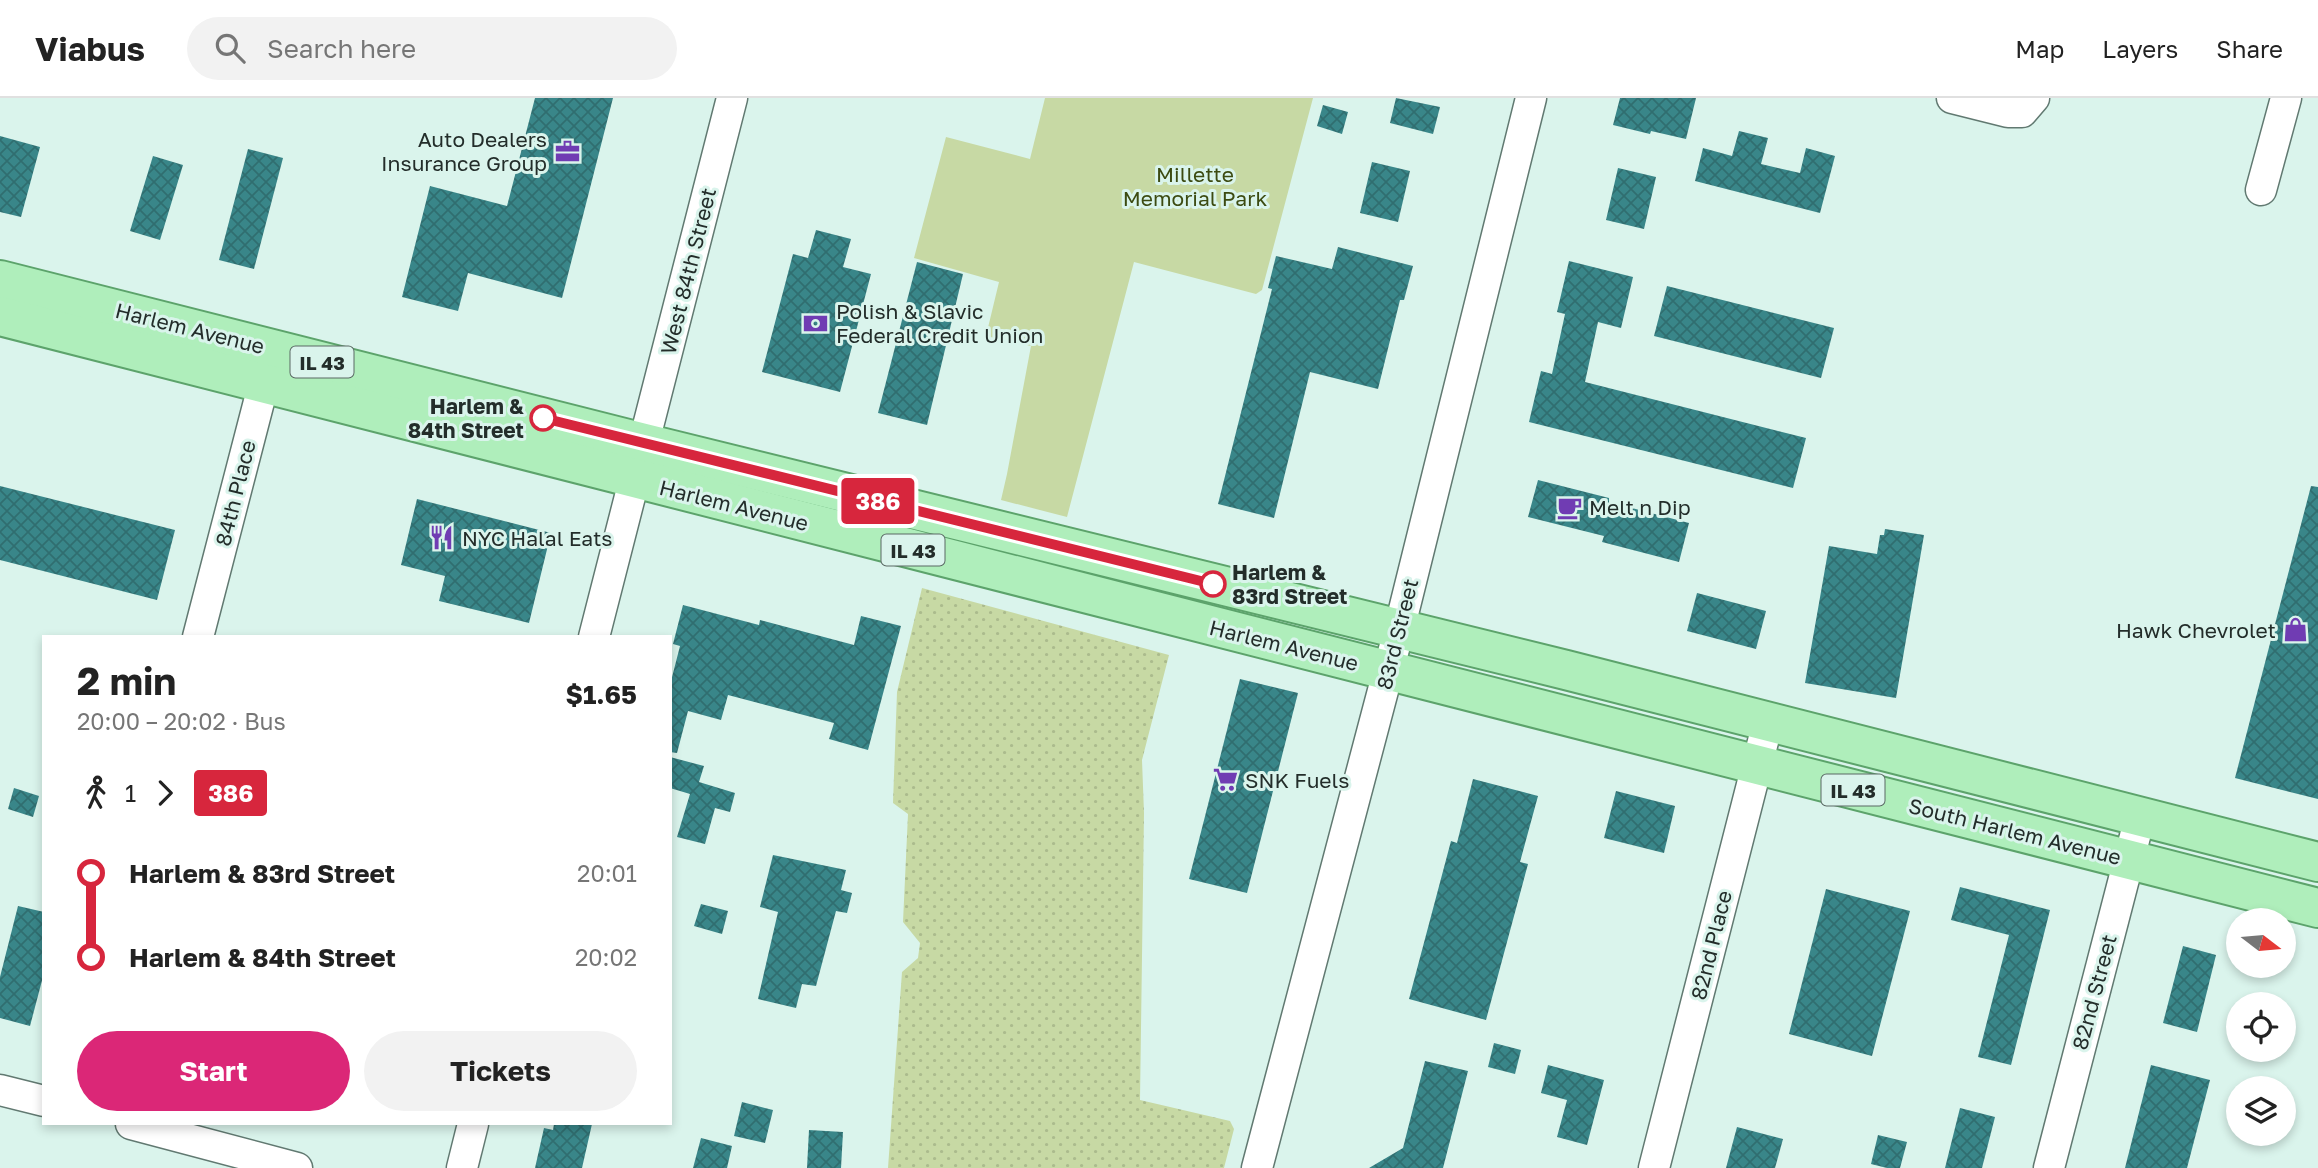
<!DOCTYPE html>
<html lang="en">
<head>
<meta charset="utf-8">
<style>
	body { margin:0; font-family:"Golos Text",sans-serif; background:#f2f2f2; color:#222; height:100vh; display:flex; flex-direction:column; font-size:26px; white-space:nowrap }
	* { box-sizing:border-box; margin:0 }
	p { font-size:23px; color:#767676 }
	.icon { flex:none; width:38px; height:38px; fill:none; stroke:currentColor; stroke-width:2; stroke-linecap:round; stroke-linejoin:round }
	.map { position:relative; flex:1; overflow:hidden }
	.side { position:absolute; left:42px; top:537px; width:630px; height:490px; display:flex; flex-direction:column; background:#fff; border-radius:0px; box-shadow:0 4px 10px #0003 }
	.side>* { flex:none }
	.badge { padding:0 14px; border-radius:5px; font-size:24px; line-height:46px }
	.needle { width:46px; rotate:106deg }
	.tools { position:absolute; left:2226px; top:810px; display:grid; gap:14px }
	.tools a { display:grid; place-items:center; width:70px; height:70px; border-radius:50%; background:#fff; box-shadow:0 4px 10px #0003; font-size:35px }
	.map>.badge { position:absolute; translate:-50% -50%; box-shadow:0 0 0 4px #fff }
	.legs { display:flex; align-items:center; gap:10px; height:77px; padding:0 35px; font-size:23px }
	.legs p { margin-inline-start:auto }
	.headline { display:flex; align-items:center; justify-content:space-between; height:119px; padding:0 35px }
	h1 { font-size:38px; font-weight:700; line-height:52px }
	.button { display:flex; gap:14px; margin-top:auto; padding:14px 35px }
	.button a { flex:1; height:80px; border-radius:42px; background:#db2777; color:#fff; font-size:28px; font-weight:700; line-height:80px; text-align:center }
	.button a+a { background:#f2f2f2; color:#222 }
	ul { padding:0 35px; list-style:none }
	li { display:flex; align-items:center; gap:24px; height:84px; font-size:26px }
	li i { display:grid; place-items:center; width:10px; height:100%; margin:0 9px; background:currentColor }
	li i::after { content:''; width:18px; height:18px; margin:-9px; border:5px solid; border-radius:50%; background:#fff }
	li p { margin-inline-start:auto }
	li:first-child i { background:linear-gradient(#0000 50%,currentColor 0) }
	li:last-child i { background:linear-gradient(currentColor 50%,#0000 0) }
	header { display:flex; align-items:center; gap:42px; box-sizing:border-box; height:98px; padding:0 35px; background:#fff; border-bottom:2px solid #e0e0e0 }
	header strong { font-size:33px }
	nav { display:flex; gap:38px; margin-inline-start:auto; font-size:24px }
	.search { width:490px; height:63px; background:#f2f2f2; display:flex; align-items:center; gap:18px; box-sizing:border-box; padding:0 24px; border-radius:38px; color:#767676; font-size:26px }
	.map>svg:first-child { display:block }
	.grass { fill:url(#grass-dots) }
	.green { fill:#c7d9a4 }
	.building { fill:url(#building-cross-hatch) }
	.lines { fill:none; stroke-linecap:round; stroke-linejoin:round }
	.street-casing { stroke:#617971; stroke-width:33 }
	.primary-casing { stroke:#5ca36b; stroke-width:42 }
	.street { stroke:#fff; stroke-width:30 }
	.primary { stroke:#afeebb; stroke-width:38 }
	.line-1-casing { stroke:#fff; stroke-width:16 }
	.line-1 { stroke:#d7263d; stroke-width:10 }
	.stop-1-dot { fill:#fff; stroke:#d7263d; stroke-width:3.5 }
	.labels { text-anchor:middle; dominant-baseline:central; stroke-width:6; stroke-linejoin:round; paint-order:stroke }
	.shield { fill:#daf4ec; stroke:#5a6964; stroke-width:2 }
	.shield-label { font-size:19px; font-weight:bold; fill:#232d2a }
	.poi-label { font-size:21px; fill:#232d2a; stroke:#daf4ec; text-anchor:start }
	.park-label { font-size:21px; fill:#3c4b11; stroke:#daf4ec }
	.street-label { font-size:21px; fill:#232d2a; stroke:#daf4ec }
	.stop-label { font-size:21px; font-weight:bold; fill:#232d2a; stroke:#daf4ec; text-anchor:end }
</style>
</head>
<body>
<header>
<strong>Viabus</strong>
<div class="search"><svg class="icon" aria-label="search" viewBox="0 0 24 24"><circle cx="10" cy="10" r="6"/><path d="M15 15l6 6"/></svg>Search here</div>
<nav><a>Map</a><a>Layers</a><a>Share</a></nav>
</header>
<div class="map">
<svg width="2318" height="1070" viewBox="0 0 2318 1070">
	<defs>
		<pattern id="grass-dots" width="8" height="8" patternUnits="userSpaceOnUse" patternTransform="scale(1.75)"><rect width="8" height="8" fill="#c7d9a4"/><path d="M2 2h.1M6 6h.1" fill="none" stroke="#abbb8d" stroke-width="1.8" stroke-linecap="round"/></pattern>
		<pattern id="building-cross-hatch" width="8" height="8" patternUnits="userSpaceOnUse" patternTransform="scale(1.75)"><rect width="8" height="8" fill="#398689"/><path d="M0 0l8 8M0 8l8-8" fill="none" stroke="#306e70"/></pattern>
	</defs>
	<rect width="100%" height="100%" fill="#daf4ec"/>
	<path class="grass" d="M922 490 1169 557 1142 662 1144 715 1140 1002 1230 1023 1234 1031 1224 1070H888L902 874 918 860 920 845 903 824 908 716 893 705 897 594Z"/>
	<path class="green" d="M1045 0H1313L1262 192 1256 196 1134 164 1067 419 1001 402 1007 376 1031 248 986 238 999 184 914 160 946 39 1030 61Z"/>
	<g class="building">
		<path d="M535 0H613L562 200 468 175 458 213 402 199 430 88 507 108Z"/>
		<path d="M1396 0 1440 9 1433 36 1390 25Z"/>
		<path d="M1620 0H1696L1686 41 1651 33 1650 36 1613 27Z"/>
		<path d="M1323 7 1348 14 1342 36 1317 28Z"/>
		<path d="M1739 33 1768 40 1761 66 1800 75 1806 50 1835 58 1820 115 1695 83 1703 50 1732 58Z"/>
		<path d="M0 38 40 49 21 119 0 114Z"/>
		<path d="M248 51 283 60 254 171 219 162Z"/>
		<path d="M153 58 183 67 160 142 130 133Z"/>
		<path d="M1372 64 1410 73 1398 124 1360 115Z"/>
		<path d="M1618 70 1656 79 1644 131 1606 122Z"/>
		<path d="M816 132 851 141 843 169 871 176 840 294 762 274 793 156 808 160Z"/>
		<path d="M1338 149 1413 168 1404 202H1400L1378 291 1310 274 1274 420 1218 406 1272 191 1268 190 1276 158 1332 171Z"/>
		<path d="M1569 163 1633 179 1621 230 1598 224 1585 284 1806 340 1793 390 1529 324 1541 273 1552 276 1565 216 1557 214Z"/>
		<path d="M917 164 963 176 927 327 878 315Z"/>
		<path d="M1667 188 1834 230 1821 280 1654 238Z"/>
		<path d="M1538 382 1609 400V404L1689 425 1679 464 1602 444 1604 438 1528 419Z"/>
		<path d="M0 388 175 432 157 502 0 462Z"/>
		<path d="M2311 388 2318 389V701L2235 680Z"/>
		<path d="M417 401 551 435 529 525 439 503 445 478 401 467Z"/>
		<path d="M1885 431 1924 437 1896 600 1805 585 1829 448 1877 456 1880 437H1884Z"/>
		<path d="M1697 495 1766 513 1756 551 1687 533Z"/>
		<path d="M683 507 759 527 760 522 854 547 861 518 901 528 868 652 829 641 834 625 728 597 721 622 688 613 677 655 670 654V587L680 548 673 546Z"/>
		<path d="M1240 581 1298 595 1247 795 1189 781Z"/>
		<path d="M670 659 704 668 699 684 735 695 730 714 715 710 705 746 677 739 690 696 670 690Z"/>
		<path d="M1473 681 1538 698 1520 764 1528 766 1486 922 1409 901 1451 743 1457 745Z"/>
		<path d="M14 690 39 698 33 719 8 711Z"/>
		<path d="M1616 693 1675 708 1664 755 1604 740Z"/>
		<path d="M773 757 846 772 841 792 852 795 847 815 836 813 816 888 802 886 796 910 758 901 778 814 760 809Z"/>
		<path d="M1960 789 2050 812 2011 967 1978 959 2009 837 1951 822Z"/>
		<path d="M1826 791 1910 813 1872 958 1789 936Z"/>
		<path d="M701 806 728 813 722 836 694 828Z"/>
		<path d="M18 808 44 814V875L30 928 0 920V879Z"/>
		<path d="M2183 848 2216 857 2197 934 2163 925Z"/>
		<path d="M1494 945 1521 952 1515 976 1488 969Z"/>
		<path d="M1425 963 1468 973 1443 1070H1369L1403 1050Z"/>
		<path d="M1548 967 1604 982 1587 1047 1557 1039 1567 1002 1541 995Z"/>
		<path d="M2151 967 2210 982 2187 1070H2125Z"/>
		<path d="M742 1004 773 1012 765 1045 734 1038Z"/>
		<path d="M1960 1010 1995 1019 1982 1070H1945Z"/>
		<path d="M554 1026H592L582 1070H535L544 1030 553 1032Z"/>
		<path d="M1737 1029 1783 1041 1775 1070H1726Z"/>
		<path d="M809 1032 843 1034 841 1070H807Z"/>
		<path d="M1878 1037 1907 1044 1900 1070H1887L1871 1066Z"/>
		<path d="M701 1040 732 1048 727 1070H693Z"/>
	</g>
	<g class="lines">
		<defs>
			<g id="street">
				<path d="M1952 0 2008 14H2022L2034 0"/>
				<path d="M2261 92 2286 0"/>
				<path d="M198 539 269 265"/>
				<path d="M594 539 732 0"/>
				<path d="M0 992 44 1003"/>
				<path d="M131 1026 297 1070"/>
				<path d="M462 1070 473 1026"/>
				<path d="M1257 1070 1399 532 1531 0"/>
				<path d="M1654 1070 1768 624"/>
				<path d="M2049 1070 2140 719"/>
			</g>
			<g id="primary">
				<path d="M0 182 644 345 1566 572 2318 764"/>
				<path d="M0 218 2318 810"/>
			</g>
		</defs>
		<use href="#street" class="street-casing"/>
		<use href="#primary" class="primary-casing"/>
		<use href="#street" class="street"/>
		<use href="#primary" class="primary"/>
	</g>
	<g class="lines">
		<defs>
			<path id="line-1" d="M543 320 1213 486"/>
		</defs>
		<use href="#line-1" class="line-1-casing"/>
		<use href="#line-1" class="line-1"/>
	</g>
	<defs>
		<symbol id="office-bare" viewBox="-9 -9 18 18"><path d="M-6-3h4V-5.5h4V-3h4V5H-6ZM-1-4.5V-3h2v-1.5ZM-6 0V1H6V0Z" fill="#703cb3" stroke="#daf4ec" stroke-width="2.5" paint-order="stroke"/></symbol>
		<symbol id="bank-bare" viewBox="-9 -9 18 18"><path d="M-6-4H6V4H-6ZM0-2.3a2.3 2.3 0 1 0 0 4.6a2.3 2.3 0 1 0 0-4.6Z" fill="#703cb3" stroke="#daf4ec" stroke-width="2.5" paint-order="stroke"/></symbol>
		<symbol id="cafe-bare" viewBox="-9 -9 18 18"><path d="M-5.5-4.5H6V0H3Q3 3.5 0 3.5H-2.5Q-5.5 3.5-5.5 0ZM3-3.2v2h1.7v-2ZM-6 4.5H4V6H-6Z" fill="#703cb3" stroke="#daf4ec" stroke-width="2.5" paint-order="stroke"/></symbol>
		<symbol id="restaurant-bare" viewBox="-9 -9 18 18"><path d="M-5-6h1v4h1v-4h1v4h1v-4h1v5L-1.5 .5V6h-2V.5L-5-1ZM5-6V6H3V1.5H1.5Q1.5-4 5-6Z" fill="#703cb3" stroke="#daf4ec" stroke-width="2.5" paint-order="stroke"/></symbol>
		<symbol id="shop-bare" viewBox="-9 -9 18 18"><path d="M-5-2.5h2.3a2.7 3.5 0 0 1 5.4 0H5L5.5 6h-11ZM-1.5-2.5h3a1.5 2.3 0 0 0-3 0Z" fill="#703cb3" stroke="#daf4ec" stroke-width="2.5" paint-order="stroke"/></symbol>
		<symbol id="supermarket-bare" viewBox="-9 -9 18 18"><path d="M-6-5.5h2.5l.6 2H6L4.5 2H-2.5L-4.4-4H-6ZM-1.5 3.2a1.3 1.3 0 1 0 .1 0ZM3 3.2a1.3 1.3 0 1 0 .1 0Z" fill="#703cb3" stroke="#daf4ec" stroke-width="2.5" paint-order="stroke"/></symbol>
	</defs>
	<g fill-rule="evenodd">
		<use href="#office-bare" x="550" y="36" width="35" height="35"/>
		<use href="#bank-bare" x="798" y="208" width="35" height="35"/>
		<use href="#cafe-bare" x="1552" y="392" width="35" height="35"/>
		<use href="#restaurant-bare" x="424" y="422" width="35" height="35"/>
		<use href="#shop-bare" x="2278" y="514" width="35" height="35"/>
		<use href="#supermarket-bare" x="1208" y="664" width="35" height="35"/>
	</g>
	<g class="stop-1-dot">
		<circle cx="543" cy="320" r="12"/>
		<circle cx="1213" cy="486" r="12"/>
	</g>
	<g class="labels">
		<g class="shield">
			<rect x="290.5" y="248.5" width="63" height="31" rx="5"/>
			<rect x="881.5" y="436.5" width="63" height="31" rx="5"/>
			<rect x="1821.5" y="676.5" width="63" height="31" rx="5"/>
		</g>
		<g class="shield-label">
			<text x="322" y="264">IL 43</text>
			<text x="913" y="452">IL 43</text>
			<text x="1853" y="692">IL 43</text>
		</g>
		<g class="poi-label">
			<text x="547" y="41" text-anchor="end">Auto Dealers<tspan x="547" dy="24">Insurance Group</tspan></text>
			<text x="836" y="213">Polish &amp; Slavic<tspan x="836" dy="24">Federal Credit Union</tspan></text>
			<text x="1589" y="409">Melt n Dip</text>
			<text x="462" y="440">NYC Halal Eats</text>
			<text x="2276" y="532" text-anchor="end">Hawk Chevrolet</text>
			<text x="1245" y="682">SNK Fuels</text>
		</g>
		<g class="park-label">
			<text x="1195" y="76">Millette<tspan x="1195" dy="24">Memorial Park</tspan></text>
		</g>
		<g class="street-label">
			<text transform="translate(688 173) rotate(-76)">West 84th Street</text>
			<text transform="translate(190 230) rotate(14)">Harlem Avenue</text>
			<text transform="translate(235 395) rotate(-76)">84th Place</text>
			<text transform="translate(734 407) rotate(14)">Harlem Avenue</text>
			<text transform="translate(1397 536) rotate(-76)">83rd Street</text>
			<text transform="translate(1284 547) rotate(14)">Harlem Avenue</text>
			<text transform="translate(2015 733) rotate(14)">South Harlem Avenue</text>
			<text transform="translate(1711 847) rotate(-76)">82nd Place</text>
			<text transform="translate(2094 894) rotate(-75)">82nd Street</text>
		</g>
		<g class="stop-label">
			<text x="524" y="308">Harlem &amp;<tspan x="524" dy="24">84th Street</tspan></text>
			<text x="1232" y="474" text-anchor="start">Harlem &amp;<tspan x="1232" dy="24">83rd Street</tspan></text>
		</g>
	</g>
</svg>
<div class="tools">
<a><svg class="needle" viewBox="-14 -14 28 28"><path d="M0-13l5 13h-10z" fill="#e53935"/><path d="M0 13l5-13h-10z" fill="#767676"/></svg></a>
<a><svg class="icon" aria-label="locate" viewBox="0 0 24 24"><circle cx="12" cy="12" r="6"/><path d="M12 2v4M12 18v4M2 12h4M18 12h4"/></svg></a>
<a><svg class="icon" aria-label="layers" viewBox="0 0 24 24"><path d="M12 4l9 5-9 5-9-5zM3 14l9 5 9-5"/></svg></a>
</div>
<b class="badge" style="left:878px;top:403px;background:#d7263d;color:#fff">386</b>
<section class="side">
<div class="headline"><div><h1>2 min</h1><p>20:00 – 20:02 · Bus</p></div><b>$1.65</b></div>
<div class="legs"><svg class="icon" aria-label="walk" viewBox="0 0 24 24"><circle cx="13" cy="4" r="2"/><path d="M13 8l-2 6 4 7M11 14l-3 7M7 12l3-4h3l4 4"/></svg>1<svg class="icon" aria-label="forward" viewBox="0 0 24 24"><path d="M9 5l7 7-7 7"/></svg><b class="badge" style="background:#d7263d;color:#fff">386</b></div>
<ul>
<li><i style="color:#d7263d"></i><b>Harlem &amp; 83rd Street</b><p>20:01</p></li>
<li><i style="color:#d7263d"></i><b>Harlem &amp; 84th Street</b><p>20:02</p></li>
</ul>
<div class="button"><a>Start</a><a>Tickets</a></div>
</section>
</div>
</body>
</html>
